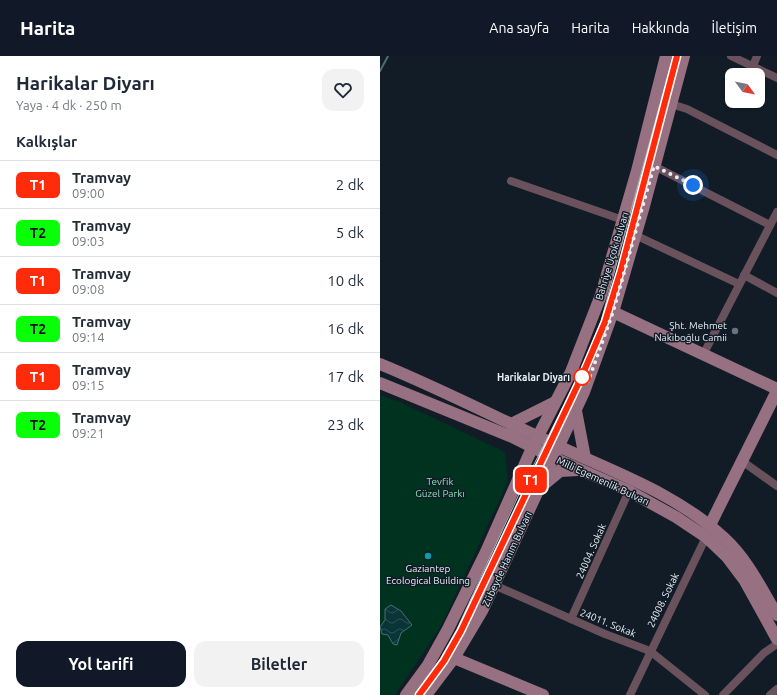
<!DOCTYPE html>
<html lang="tr">
<head>
<meta charset="utf-8">
<style>
	body { margin:0; font-family:Ubuntu,sans-serif; background:#f2f2f3; color:#1f2937; height:100vh; display:flex; flex-direction:column; font-size:15px; white-space:nowrap }
	* { box-sizing:border-box; margin:0 }
	p { font-size:13px; color:#747a83 }
	.icon { flex:none; width:22px; height:22px; fill:none; stroke:currentColor; stroke-width:2; stroke-linecap:round; stroke-linejoin:round }
	.map { position:relative; flex:1; overflow:hidden }
	.panel { display:flex; flex-direction:column; background:#fff; width:380px }
	.panel>* { flex:none }
	.badge { padding:0 8px; border-radius:6px; font-size:14px; line-height:26px }
	.needle { width:26px; rotate:122deg }
	.buttons { position:absolute; left:345px; top:12px; display:grid; gap:8px }
	.buttons a { display:grid; place-items:center; width:40px; height:40px; border-radius:8px; background:#fff; box-shadow:0 1px 3px #0004; font-size:20px }
	.you { position:absolute; width:20px; height:20px; margin:-10px; border:3px solid #fff; border-radius:50%; background:#1a73e8; box-shadow:0 0 0 6px #1a73e833 }
	.map>.badge { position:absolute; translate:-50% -50%; box-shadow:0 0 0 2px #fff }
	h2 { padding:0 16px; font-size:15px; line-height:36px }
	.round { display:grid; place-items:center; flex:none; width:42px; height:42px; border-radius:12px; background:#f2f2f3 }
	.headline { display:flex; align-items:center; justify-content:space-between; height:68px; padding:0 16px }
	h1 { font-size:19px; font-weight:700; line-height:30px }
	.primary-button { display:flex; gap:8px; margin-top:auto; padding:8px 16px }
	.primary-button a { flex:1; height:46px; border-radius:12px; background:#111827; color:#fff; font-size:16px; font-weight:700; line-height:46px; text-align:center }
	.primary-button a+a { background:#f2f2f3; color:#1f2937 }
	ul { padding:0; list-style:none }
	li { display:flex; align-items:center; gap:12px; height:48px; padding:0 16px; border-top:1px solid #e0e1e3 }
	li div { flex:1 }
	li b { display:block; font-size:15px }
	li em { font-style:normal }
	li .badge { min-width:44px; font-weight:700; text-align:center }
	header { display:flex; align-items:center; gap:24px; box-sizing:border-box; height:56px; padding:0 20px; background:#111827; color:#fff }
	header strong { font-size:19px }
	nav { display:flex; gap:22px; margin-inline-start:auto; font-size:14px }
	main { display:flex; flex:1; min-height:0 }
	.map>svg:first-child { display:block }
	.park { fill:#003220 }
	.water { fill:url(#water-waves); stroke:#4c6c71 }
	.lines { fill:none; stroke-linecap:round; stroke-linejoin:round }
	.stream { stroke:#4c6c71; stroke-width:2 }
	.street { stroke:#6a525c; stroke-width:8 }
	.secondary { stroke:#977181; stroke-width:12 }
	.tram { stroke:#acb5bd; stroke-width:1 }
	.line-casing { stroke:#fff; stroke-width:9 }
	.line { stroke:#ff2b0a; stroke-width:6 }
	.walk { stroke:#e7eff6; stroke-width:4; stroke-dasharray:0 7.2 }
	.worship-dot { fill:#6b7280; stroke:#111c26; stroke-width:1.5 }
	.stop-dot { fill:#fff; stroke:#ff2b0a; stroke-width:2 }
	.culture-dot { fill:#0f9aa8; stroke:#111c26; stroke-width:1.5 }
	.labels { text-anchor:middle; dominant-baseline:central; stroke-width:3; stroke-linejoin:round; paint-order:stroke }
	.street-label { font-size:10px; fill:#e7eff6; stroke:#111c26 }
	.poi-label { font-size:10px; fill:#e7eff6; stroke:#111c26; text-anchor:end }
	.stop-label { font-size:10px; font-weight:bold; fill:#e7eff6; stroke:#111c26; text-anchor:end }
	.park-label { font-size:10px; fill:#87e0b5; stroke:#111c26 }
</style>
</head>
<body>
<header>
<strong>Harita</strong>
<nav><a>Ana sayfa</a><a>Harita</a><a>Hakkında</a><a>İletişim</a></nav>
</header>
<main>
<section class="panel">
<div class="headline"><div><h1>Harikalar Diyarı</h1><p>Yaya · 4 dk · 250 m</p></div><a class="round"><svg class="icon" aria-label="heart" viewBox="0 0 24 24"><path d="M12 20l-8-8c-3-5 5-10 8-4 3-6 11-1 8 4z"/></svg></a></div>
<h2>Kalkışlar</h2>
<ul>
<li><span class="badge" style="background:#ff2b0a;color:#fff">T1</span><div><b>Tramvay</b><p>09:00</p></div><em>2 dk</em></li>
<li><span class="badge" style="background:#08ff08;color:#111">T2</span><div><b>Tramvay</b><p>09:03</p></div><em>5 dk</em></li>
<li><span class="badge" style="background:#ff2b0a;color:#fff">T1</span><div><b>Tramvay</b><p>09:08</p></div><em>10 dk</em></li>
<li><span class="badge" style="background:#08ff08;color:#111">T2</span><div><b>Tramvay</b><p>09:14</p></div><em>16 dk</em></li>
<li><span class="badge" style="background:#ff2b0a;color:#fff">T1</span><div><b>Tramvay</b><p>09:15</p></div><em>17 dk</em></li>
<li><span class="badge" style="background:#08ff08;color:#111">T2</span><div><b>Tramvay</b><p>09:21</p></div><em>23 dk</em></li>
</ul>
<div class="primary-button"><a>Yol tarifi</a><a>Biletler</a></div>
</section>
<div class="map">
<svg width="397" height="639" viewBox="0 0 397 639">
	<defs>
		<pattern id="water-waves" width="16" height="10" patternUnits="userSpaceOnUse"><rect width="16" height="10" fill="#093438"/><path d="M0 5q4-4 8 0t8 0" fill="none" stroke="#2d5255"/></pattern>
	</defs>
	<rect width="100%" height="100%" fill="#111c26"/>
	<path class="park" d="M0 339 20 346 125 396 128 426 61 570 15 639H0Z"/>
	<path class="water" d="M11 549 21 555 32 569 21 577 17 589 13 588 8 579 2 578 0 571 5 564V553Z"/>
	<g class="lines">
		<path class="stream" d="M0 15 8 0"/>
		<g class="street">
			<path d="M351 0 397 22"/>
			<path d="M373 10 377 0"/>
			<path d="M291 48 307 53 397 99"/>
			<path d="M274 110 390 169"/>
			<path d="M131 125 243 164"/>
			<path d="M255 179 359 228"/>
			<path d="M364 219 397 237"/>
			<path d="M323 299 397 156"/>
			<path d="M362 405 397 430"/>
			<path d="M114 529 225 578 270 595 325 639"/>
			<path d="M191 563 249 435"/>
			<path d="M250 639 326 481"/>
			<path d="M343 639 384 597 397 588"/>
			<path d="M390 639 397 633"/>
		</g>
		<g class="secondary">
			<path d="M233 256 397 333"/>
			<path d="M0 308C61 333 119 363 178 390 236 417 297 438 344 482 367 503 381 532 397 559"/>
			<path d="M0 327 132 381 174 402 249 435 296 461 326 481 347 501 365 525 397 583"/>
			<path d="M196 355 205 402"/>
			<path d="M131 368 175 346"/>
			<path d="M163 429 180 415 198 414"/>
			<path d="M330 469 397 335"/>
			<path d="M74 602 163 639"/>
			<path d="M26 639 48 609 68 573 106 496 152 392 191 316 221 239 257 115 286 0"/>
			<path d="M46 639 74 602 102 555 204 336 233 256 264 150 304 0"/>
		</g>
		<path class="tram" d="M34 639 60 603 77 573 140 436 199 319 221 265 293 0"/>
	</g>
	<g class="lines">
		<defs>
			<path id="line" d="M39 639 64 605 81 575 202 320 225 266 241 214 297 0"/>
		</defs>
		<use href="#line" class="line-casing"/>
		<use href="#line" class="line"/>
		<path class="walk" d="M202 321 208 326 233 256 274 110 313 129"/>
	</g>
	<circle class="worship-dot" cx="355" cy="275" r="4"/>
	<circle class="stop-dot" cx="202" cy="321" r="8"/>
	<circle class="culture-dot" cx="48" cy="500" r="4"/>
	<g class="labels">
		<g class="street-label">
			<text transform="translate(232 200) rotate(-73)">Bahriye Üçok Bulvarı</text>
			<text transform="translate(223 425) rotate(25)">Milli Egemenlik Bulvarı</text>
			<text transform="translate(211 495) rotate(-66)">24004. Sokak</text>
			<text transform="translate(127 503) rotate(-65)">Zübeyde Hanım Bulvarı</text>
			<text transform="translate(283 544) rotate(-64)">24008. Sokak</text>
			<text transform="translate(228 567) rotate(22)">24011. Sokak</text>
		</g>
		<g class="poi-label">
			<text x="347" y="269">Şht. Mehmet<tspan x="347" dy="12">Nakıboğlu Camii</tspan></text>
			<text x="48" y="512" text-anchor="middle">Gaziantep<tspan x="48" dy="12">Ecological Building</tspan></text>
		</g>
		<g class="stop-label">
			<text x="190" y="321">Harikalar Diyarı</text>
		</g>
		<g class="park-label">
			<text x="60" y="425">Tevfik<tspan x="60" dy="12">Güzel Parkı</tspan></text>
		</g>
	</g>
</svg>
<div class="buttons">
<a><svg class="needle" viewBox="-14 -14 28 28"><path d="M0-13l5 13h-10z" fill="#e53935"/><path d="M0 13l5-13h-10z" fill="#747a83"/></svg></a>
</div>
<div class="you" style="left:313px;top:129px"></div>
<b class="badge" style="left:151px;top:424px;background:#ff2b0a;color:#fff">T1</b>
</div>
</main>
</body>
</html>
